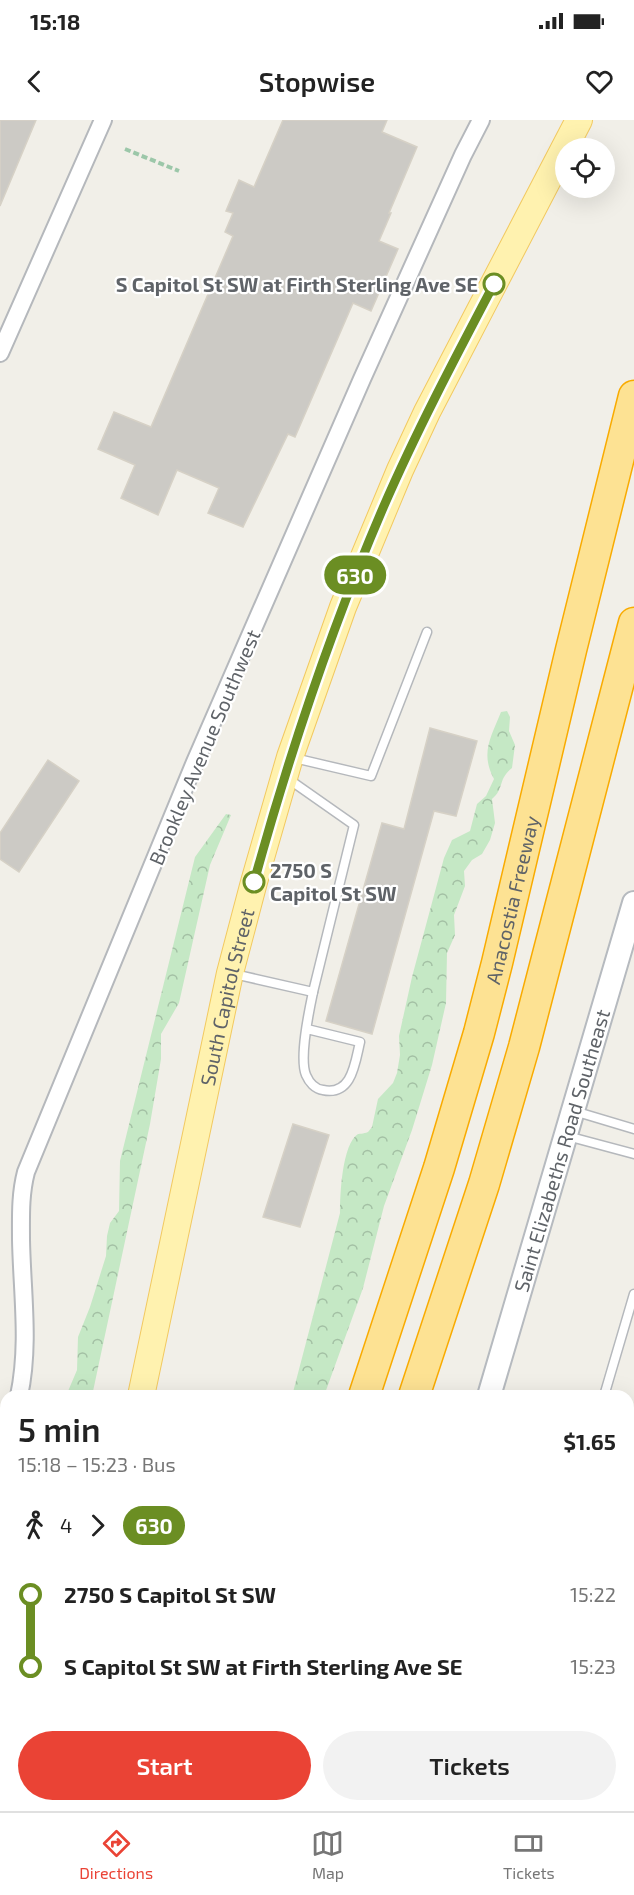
<!DOCTYPE html>
<html lang="en">
<head>
<meta charset="utf-8">
<style>
	body { margin:0; font-family:"Exo 2",sans-serif; background:#f2f2f2; color:#222; height:100vh; display:flex; flex-direction:column; font-size:22px; white-space:nowrap }
	* { box-sizing:border-box; margin:0 }
	p { font-size:20px; color:#767676 }
	.icon { flex:none; width:33px; height:33px; fill:none; stroke:currentColor; stroke-width:2; stroke-linecap:round; stroke-linejoin:round }
	.map { position:relative; flex:1; overflow:hidden }
	.panel { position:absolute; left:0px; top:1270px; width:634px; height:422px; display:flex; flex-direction:column; background:#fff; border-radius:18px 18px 0 0; box-shadow:0 6px 24px #0002 }
	.panel>* { flex:none }
	.badge { padding:0 12px; border-radius:20px; font-size:21px; line-height:39px }
	.fabs { position:absolute; left:555px; top:18px; display:grid; gap:12px }
	.fabs a { display:grid; place-items:center; width:60px; height:60px; border-radius:50%; background:#fff; box-shadow:0 6px 24px #0002; font-size:30px }
	.map>.badge { position:absolute; translate:-50% -50%; box-shadow:0 0 0 3px #fff }
	.legs { display:flex; align-items:center; gap:9px; height:66px; padding:0 18px; font-size:20px }
	.legs p { margin-inline-start:auto }
	.headline { display:flex; align-items:center; justify-content:space-between; height:102px; padding:0 18px }
	h1 { font-size:33px; font-weight:600; line-height:45px }
	.action { display:flex; gap:12px; margin-top:auto; padding:12px 18px }
	.action a { flex:1; height:69px; border-radius:36px; background:#ea4335; color:#fff; font-size:24px; font-weight:600; line-height:69px; text-align:center }
	.action a+a { background:#f2f2f2; color:#222 }
	ul { padding:0 18px; list-style:none }
	li { display:flex; align-items:center; gap:21px; height:72px; font-size:22px }
	li i { display:grid; place-items:center; width:9px; height:100%; margin:0 8px; background:currentColor }
	li i::after { content:''; width:15px; height:15px; margin:-8px; border:4px solid; border-radius:50%; background:#fff }
	li p { margin-inline-start:auto }
	li:first-child i { background:linear-gradient(#0000 50%,currentColor 0) }
	li:last-child i { background:linear-gradient(currentColor 50%,#0000 0) }
	.status { display:flex; justify-content:space-between; align-items:center; height:42px; padding:0 30px; background:#fff; direction:ltr }
	.status svg { height:16px; fill:currentColor }
	header { display:flex; justify-content:space-between; align-items:center; height:78px; padding:0 18px; background:#fff; font-size:27px; font-weight:600 }
	.tab-bar { display:flex; justify-content:space-around; align-items:center; height:84px; border-top:2px solid #e0e0e0; background:#fff; font-size:16px; color:#767676 }
	.tab-bar a { display:grid; justify-items:center; gap:3px }
	.tab-bar .selected { color:#ea4335 }
	.map>svg:first-child { display:block }
	.forest { fill:url(#forest-crowns) }
	.building { fill:#cccac5; stroke:#d6d1c6; stroke-width:1.5 }
	.lines { fill:none; stroke-linecap:round; stroke-linejoin:round }
	.lane-casing { stroke:#b5b8bc; stroke-width:11 }
	.street-casing { stroke:#b5b8bc; stroke-width:20 }
	.secondary-casing { stroke:#b6babf; stroke-width:26 }
	.primary-casing { stroke:#f2c960; stroke-width:28 }
	.highway-casing { stroke:#f9ab00; stroke-width:33 }
	.path { stroke:#9cc7a9; stroke-width:4; stroke-dasharray:6 3; stroke-linecap:butt }
	.lane { stroke:#fff; stroke-width:8 }
	.street { stroke:#fff; stroke-width:16 }
	.secondary { stroke:#fff; stroke-width:22 }
	.primary { stroke:#fff2af; stroke-width:26 }
	.highway { stroke:#fde293; stroke-width:30 }
	.line-1-casing { stroke:#fff; stroke-width:14 }
	.line-1 { stroke:#6b8e23; stroke-width:9 }
	.stop-1-dot { fill:#fff; stroke:#6b8e23; stroke-width:3 }
	.labels { text-anchor:middle; dominant-baseline:central; stroke-width:4.5; stroke-linejoin:round; paint-order:stroke }
	.stop-label { font-size:20px; font-weight:bold; fill:#5f6368; stroke:#fff; text-anchor:end }
	.street-label { font-size:20px; fill:#5f6368; stroke:#fff }
</style>
</head>
<body>
<div class="status"><b>15:18</b><svg viewBox="0 0 49 12"><path d="M0 12V9h3v3zM5 12V6h3v6zM10 12V3h3v9zM15 12V0h3v12zM26 1h20v11H26zM47 4h2v5h-2z"/></svg></div>
<header><svg class="icon" aria-label="back" viewBox="0 0 24 24"><path d="M15 5l-7 7 7 7"/></svg>Stopwise<svg class="icon" aria-label="heart" viewBox="0 0 24 24"><path d="M12 20l-8-8c-3-5 5-10 8-4 3-6 11-1 8 4z"/></svg></header>
<div class="map">
<svg width="634" height="1691" viewBox="0 0 634 1691">
	<defs>
		<pattern id="forest-crowns" width="20" height="18" patternUnits="userSpaceOnUse" patternTransform="scale(1.5)"><rect width="20" height="18" fill="#c5e8c5"/><path d="M2 6a3 3 0 1 1 6 0M12 15a3 3 0 1 1 6 0" fill="none" stroke="#a3c0a4"/></pattern>
	</defs>
	<rect width="100%" height="100%" fill="#f1efe8"/>
	<g class="forest">
		<path d="M507 591 510 597 509 611 515 625 512 648C497 660 505 668 492 679L495 703 490 720 482 734 472 740 464 751 465 766 454 795 455 815 447 833 446 883 432 945 412 1010 384 1086 363 1168 324 1276H292L340 1093C340 1075 342 1024 358 1014 359 1014 367 1013 368 1012L372 1007 378 979 393 963 397 953 400 935 399 916 412 857 444 738 452 720 470 711 477 684 486 676 494 659C480 633 491 617 501 592Z"/>
		<path d="M226 694 231 695 210 745 179 883 161 914V939L150 1004 92 1276H66L77 1250 78 1217 90 1187 106 1136 107 1116 110 1103 119 1091 120 1041 195 737Z"/>
		<path d="M6 1620V1686H12L10 1691H0V1628Z"/>
	</g>
	<g class="building">
		<path d="M0 0H36L0 86Z"/>
		<path d="M283 0H387L382 12 417 27 389 93H391L379 121 398 129 371 191 353 183 295 317 288 314 243 407 208 393 219 368 177 350 158 395 121 378 135 345 98 329 114 292 151 307 233 116 225 112 233 93 226 91 239 60 254 67Z"/>
		<path d="M430 608 477 621 456 696 434 691 372 914 326 901 382 703 404 709Z"/>
		<path d="M48 640 79 661 19 752 0 739V713Z"/>
		<path d="M293 1004 329 1015 300 1107 263 1097Z"/>
	</g>
	<g class="lines">
		<defs>
			<g id="lane">
				<path d="M294 638 371 656 427 512"/>
				<path d="M287 658 354 705 313 872C309 891 299 938 306 955 309 962 315 969 323 970 352 976 355 943 360 922L307 909"/>
				<path d="M234 854 313 872"/>
				<path d="M574 991 634 1009"/>
				<path d="M567 1016 634 1034"/>
				<path d="M604 1276 634 1174"/>
				<path d="M628 1325H634"/>
				<path d="M124 1691 125 1686"/>
			</g>
			<g id="street">
				<path d="M0 233 103 0"/>
				<path d="M19 1276C30 1225 22 1172 21 1120 21 1097 20 1075 26 1052L195 642 362 259 463 35 481 0"/>
				<path d="M0 1333 6 1318"/>
			</g>
			<g id="secondary">
				<path id="s1" d="M489 1276 634 783"/>
				<path d="M362 1691 363 1686"/>
			</g>
			<g id="primary">
				<path id="s2" d="M141 1276 230 853 254 762 290 637 343 487 400 350 427 292 579 0"/>
				<path d="M38 1691 39 1686"/>
				<path d="M68 1691 69 1686"/>
			</g>
			<g id="highway">
				<path id="s3" d="M364 1276 439 1048 479 913 497 843 571 530 634 276"/>
				<path d="M414 1276 484 1064 524 927 634 503"/>
				<path d="M227 1691 229 1686"/>
				<path d="M276 1691 278 1686"/>
			</g>
		</defs>
		<use href="#lane" class="lane-casing"/>
		<use href="#street" class="street-casing"/>
		<use href="#secondary" class="secondary-casing"/>
		<use href="#primary" class="primary-casing"/>
		<use href="#highway" class="highway-casing"/>
		<path class="path" d="M125 29 179 51"/>
		<use href="#lane" class="lane"/>
		<use href="#street" class="street"/>
		<use href="#secondary" class="secondary"/>
		<use href="#primary" class="primary"/>
		<use href="#highway" class="highway"/>
	</g>
	<g class="lines">
		<defs>
			<path id="line-1" d="M254 762C289 635 331 509 383 388 416 312 455 238 494 164"/>
		</defs>
		<use href="#line-1" class="line-1-casing"/>
		<use href="#line-1" class="line-1"/>
	</g>
	<g class="stop-1-dot">
		<circle cx="494" cy="164" r="10"/>
		<circle cx="254" cy="762" r="10"/>
	</g>
	<g class="labels">
		<g class="stop-label">
			<text x="478" y="164">S Capitol St SW at Firth Sterling Ave SE</text>
			<text x="270" y="750" text-anchor="start">2750 S<tspan x="270" dy="23">Capitol St SW</tspan></text>
		</g>
		<g class="street-label">
			<text transform="translate(204 627) rotate(-67)">Brookley Avenue Southwest</text>
			<text stroke="none"><textPath href="#s3" startOffset="518">Anacostia Freeway</textPath></text>
			<text stroke="none"><textPath href="#s2" startOffset="408">South Capitol Street</textPath></text>
			<text stroke="none"><textPath href="#s1" startOffset="256">Saint Elizabeths Road Southeast</textPath></text>
		</g>
	</g>
</svg>
<div class="fabs">
<a><svg class="icon" aria-label="locate" viewBox="0 0 24 24"><circle cx="12" cy="12" r="6"/><path d="M12 2v4M12 18v4M2 12h4M18 12h4"/></svg></a>
</div>
<b class="badge" style="left:355px;top:455px;background:#6b8e23;color:#fff">630</b>
<section class="panel">
<div class="headline"><div><h1>5 min</h1><p>15:18 – 15:23 · Bus</p></div><b>$1.65</b></div>
<div class="legs"><svg class="icon" aria-label="walk" viewBox="0 0 24 24"><circle cx="13" cy="4" r="2"/><path d="M13 8l-2 6 4 7M11 14l-3 7M7 12l3-4h3l4 4"/></svg>4<svg class="icon" aria-label="forward" viewBox="0 0 24 24"><path d="M9 5l7 7-7 7"/></svg><b class="badge" style="background:#6b8e23;color:#fff">630</b></div>
<ul>
<li><i style="color:#6b8e23"></i><b>2750 S Capitol St SW</b><p>15:22</p></li>
<li><i style="color:#6b8e23"></i><b>S Capitol St SW at Firth Sterling Ave SE</b><p>15:23</p></li>
</ul>
<div class="action"><a>Start</a><a>Tickets</a></div>
</section>
</div>
<nav class="tab-bar">
<a class="selected"><svg class="icon" aria-label="directions" viewBox="0 0 24 24"><path d="M12 3l9 9-9 9-9-9zM9 14v-3h6M13 9l2 2-2 2"/></svg>Directions</a>
<a><svg class="icon" aria-label="map" viewBox="0 0 24 24"><path d="M3 6l6-2 6 2 6-2v14l-6 2-6-2-6 2zM9 4v14M15 6v14"/></svg>Map</a>
<a><svg class="icon" aria-label="tickets" viewBox="0 0 24 24"><path d="M3 7h18v10H3zM15 7v10"/></svg>Tickets</a>
</nav>
</body>
</html>
